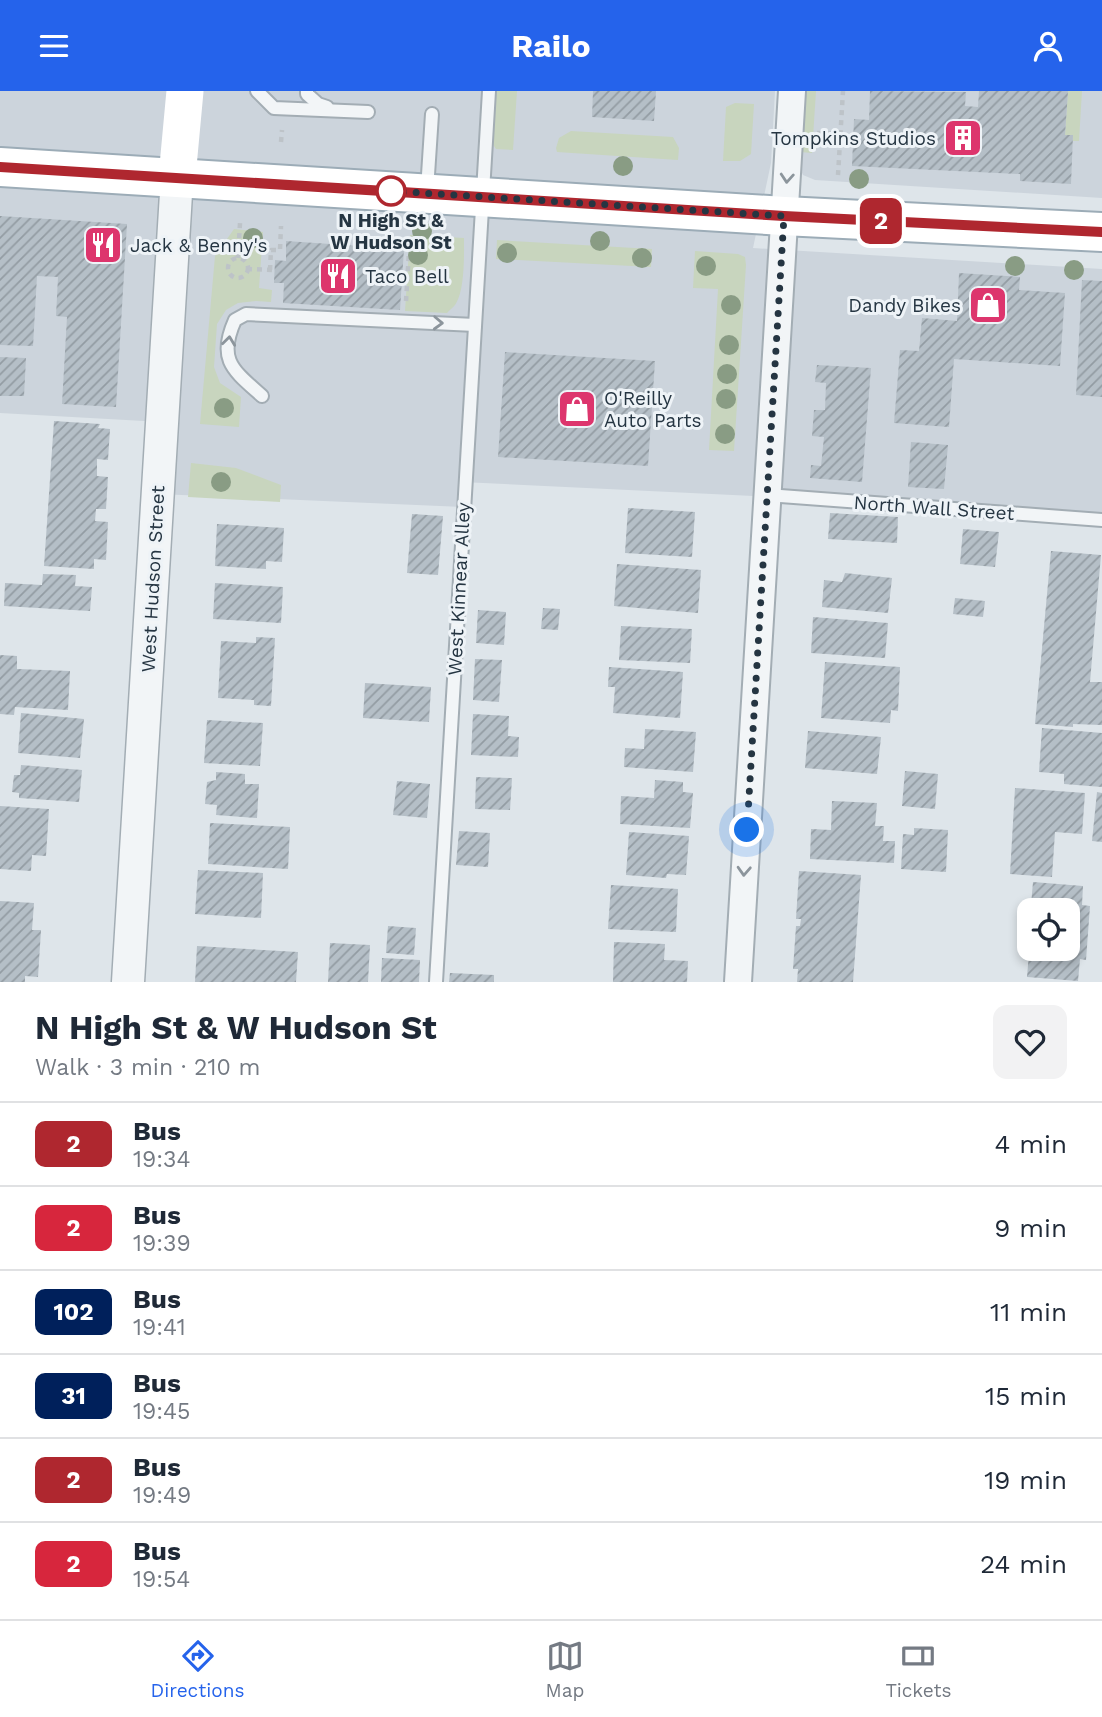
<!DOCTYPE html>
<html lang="en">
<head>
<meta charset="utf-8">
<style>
	body { margin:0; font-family:"Work Sans",sans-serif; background:#f2f2f3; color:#1f2937; height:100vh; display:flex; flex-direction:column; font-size:26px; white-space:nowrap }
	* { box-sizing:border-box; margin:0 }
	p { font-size:23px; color:#747a83 }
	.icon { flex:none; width:38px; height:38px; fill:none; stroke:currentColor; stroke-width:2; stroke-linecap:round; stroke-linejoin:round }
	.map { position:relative; height:891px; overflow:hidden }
	.details { display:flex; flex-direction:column; background:#fff; flex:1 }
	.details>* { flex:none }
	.badge { padding:0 14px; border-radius:10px; font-size:24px; line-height:46px }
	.tools { position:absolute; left:1017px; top:807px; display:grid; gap:14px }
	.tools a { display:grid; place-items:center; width:63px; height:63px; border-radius:14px; background:#fff; box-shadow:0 4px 10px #0003; font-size:35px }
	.you { position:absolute; width:35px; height:35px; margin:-18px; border:5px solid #fff; border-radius:50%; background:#1a73e8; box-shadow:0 0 0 10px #1a73e833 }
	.map>.badge { position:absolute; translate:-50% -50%; box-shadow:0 0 0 4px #fff }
	.round { display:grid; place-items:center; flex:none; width:74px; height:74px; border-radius:14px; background:#f2f2f3 }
	.headline { display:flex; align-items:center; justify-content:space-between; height:119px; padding:0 35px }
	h1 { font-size:33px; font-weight:700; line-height:52px }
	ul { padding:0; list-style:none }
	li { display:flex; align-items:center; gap:21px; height:84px; padding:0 35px; border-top:2px solid #e0e1e3 }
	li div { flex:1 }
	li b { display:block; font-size:26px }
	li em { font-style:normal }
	li .badge { min-width:77px; font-weight:700; text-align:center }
	header { display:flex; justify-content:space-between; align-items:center; height:91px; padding:0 35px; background:#2563eb; color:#fff; font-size:32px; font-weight:700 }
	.tab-bar { display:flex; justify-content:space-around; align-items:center; height:98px; border-top:2px solid #e0e1e3; background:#fff; font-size:19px; color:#747a83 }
	.tab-bar a { display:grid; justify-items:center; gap:4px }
	.tab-bar .active { color:#2563eb }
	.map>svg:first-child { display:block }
	.built { fill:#ccd4dc }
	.grass { fill:#c8d5be }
	.building { fill:url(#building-hatch); fill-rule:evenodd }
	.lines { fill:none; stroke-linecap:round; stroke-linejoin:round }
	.service-casing { stroke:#a3adb4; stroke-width:16 }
	.minor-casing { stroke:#a3adb4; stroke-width:30 }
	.tertiary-casing { stroke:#a3adb4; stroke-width:35 }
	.primary-casing { stroke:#9cacb7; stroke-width:42 }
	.path { stroke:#bdc3c8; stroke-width:4.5; stroke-dasharray:5 5; stroke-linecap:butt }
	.service { stroke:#f2f5f7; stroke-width:12 }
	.minor { stroke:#f2f5f7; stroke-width:26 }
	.tertiary { stroke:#f2f5f7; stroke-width:32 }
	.secondary { stroke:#fff; stroke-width:37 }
	.primary { stroke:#fff; stroke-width:38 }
	.tree { fill:#899c84 }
	.oneway { stroke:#8c959c }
	.line-casing { stroke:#fff; stroke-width:16 }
	.line { stroke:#af272f; stroke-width:10 }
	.walk { stroke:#253542; stroke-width:7; stroke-dasharray:0 12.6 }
	.stop-dot { fill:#fff; stroke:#af272f; stroke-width:3.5 }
	.labels { text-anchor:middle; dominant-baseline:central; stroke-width:6; stroke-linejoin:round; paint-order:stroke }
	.poi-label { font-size:19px; fill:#253542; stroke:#eef3f7; text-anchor:start }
	.stop-label { font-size:19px; font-weight:bold; fill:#253542; stroke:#eef3f7 }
	.street-label { font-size:19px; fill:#253542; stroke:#eef3f7 }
</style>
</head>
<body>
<header><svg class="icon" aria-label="menu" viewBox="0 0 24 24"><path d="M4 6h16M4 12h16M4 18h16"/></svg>Railo<svg class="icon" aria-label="person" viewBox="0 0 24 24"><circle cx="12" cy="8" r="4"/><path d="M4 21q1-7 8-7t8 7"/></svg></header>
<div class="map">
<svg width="1102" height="891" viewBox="0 0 1102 891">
	<defs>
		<pattern id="building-hatch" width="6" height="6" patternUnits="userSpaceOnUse" patternTransform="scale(1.75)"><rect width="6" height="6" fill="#b5bfc7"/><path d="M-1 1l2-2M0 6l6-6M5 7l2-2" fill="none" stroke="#939ca3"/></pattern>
	</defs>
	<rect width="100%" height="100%" fill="#dee5ea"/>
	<g class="built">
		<path d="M0 0H775L771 72 753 157 1102 178V428L772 406 462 391 463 416 159 403 162 331 0 322Z"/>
		<path d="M805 0H1102V107L815 89 803 84 799 76Z"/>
	</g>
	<g class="grass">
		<path d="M495 0H517L513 59 496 58 492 52Z"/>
		<path d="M805 0H816L812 62 800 61Z"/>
		<path d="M1068 0H1082L1079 50H1073V44H1065Z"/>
		<path d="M735 12 754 13 751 63 740 70H723L726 16Z"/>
		<path d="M571 40 673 46 679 57 678 69 557 61 556 57 559 47Z"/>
		<path d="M234 138 263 141 259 197 272 199 271 211 256 210 238 212 226 219 217 233 214 276 220 292 241 306 239 336 200 333 215 165Z"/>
		<path d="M410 144 464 147C464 165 465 200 455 214 453 217 449 219 447 222L405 220Z"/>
		<path d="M497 149 652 158 651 176 496 168Z"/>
		<path d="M695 160 738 163 745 166 746 174 734 360 709 359 718 198 693 197Z"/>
		<path d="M191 372 236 377 281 394 280 411 188 406Z"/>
	</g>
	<g class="building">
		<path d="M593 0H656L654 30 592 26Z"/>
		<path d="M870 0 966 1 965 15 978 16 979 0H1068L1065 44H1073L1071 93 1020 90V83L852 75 854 28 869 29Z"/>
		<path d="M0 125 127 133 116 316 62 313 67 226 56 225 58 186 37 185 33 255 0 254Z"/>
		<path d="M286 150 404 158 400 219 283 212 284 192H274L275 169 286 170Z"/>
		<path d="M959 182 1020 186 1019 199 1065 202 1060 275 954 268 949 336 894 332 900 259 919 260 922 227 957 230Z"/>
		<path d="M1082 189 1102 190V306L1076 304Z"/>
		<path d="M505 261 655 270 648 375 498 366Z"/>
		<path d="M0 266 26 267 24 305H0Z"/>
		<path d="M817 274 871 277 862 391 810 387 811 374 821 375 824 346 812 345 814 319H825L826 292 815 291Z"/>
		<path d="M54 330 100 333 98 337 110 338 108 369 97 368V385L108 386 106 418H96L95 430 108 431 106 469 94 468V478L44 475Z"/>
		<path d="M911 351 948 354 944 398 908 396Z"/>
		<path d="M628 417 695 421 692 466 625 462Z"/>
		<path d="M830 422 898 426 897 452 828 448Z"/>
		<path d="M412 423 443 425 438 484 407 482Z"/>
		<path d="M217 433 284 437 282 471 266 470V478L215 475Z"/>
		<path d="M963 438 999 441 995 476 960 473Z"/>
		<path d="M1051 460 1101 464 1090 591H1102V634L1073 633V636L1035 633Z"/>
		<path d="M617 473 701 479 698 522 614 515Z"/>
		<path d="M845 482 892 487 888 522 822 516 824 489 842 491Z"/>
		<path d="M43 483 76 484 75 495 92 496 90 520 4 515 5 492 42 494Z"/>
		<path d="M215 492 283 496 281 532 213 528Z"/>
		<path d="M955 507 985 510 983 526 953 523Z"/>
		<path d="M543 517 560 518 558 539 541 538Z"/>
		<path d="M478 519 506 521 504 554 476 552Z"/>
		<path d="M813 526 888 532 885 567 811 562Z"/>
		<path d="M621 535 692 538 690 572 619 569Z"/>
		<path d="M256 546 275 547 271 615 254 614V609L218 607 221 550 256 552Z"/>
		<path d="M0 564 17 565V578L70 580 68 619 15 616 14 624 0 623Z"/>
		<path d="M475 568 502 569 499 611 473 609Z"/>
		<path d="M825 571 900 576 898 620 891 619 890 632 821 627Z"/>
		<path d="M609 576 683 581 680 627 613 622 615 596H608Z"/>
		<path d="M365 592 431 596 429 631 363 627Z"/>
		<path d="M21 622 84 628 80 667 18 662Z"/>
		<path d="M473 623 509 625 508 645 519 646 518 666 471 664Z"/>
		<path d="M207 629 263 632 260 675 204 672Z"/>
		<path d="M1042 637 1102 642V696L1064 693V683L1039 681Z"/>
		<path d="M645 638 696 641 693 681 624 676 625 657 644 658Z"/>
		<path d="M808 640 881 646 877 683 805 677Z"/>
		<path d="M21 674 82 679 79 711 19 707V702L12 701 14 684H20Z"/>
		<path d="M905 680 938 683 935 718 902 715Z"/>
		<path d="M216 681 245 683V693H259L257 727 216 724 217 714 205 713 207 691 216 689Z"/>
		<path d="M476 686 512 687 510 719 475 718Z"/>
		<path d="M655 689 683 691V701L693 702 690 737 620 733 621 705 654 707Z"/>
		<path d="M397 690 430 693 427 727 393 724Z"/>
		<path d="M1015 697 1085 702 1082 743 1055 741 1052 786 1010 783Z"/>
		<path d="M1097 701 1102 702V751L1092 750Z"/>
		<path d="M832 710 877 712 875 735H884L883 750H895L894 772 810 768 811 738 831 739Z"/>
		<path d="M0 715 49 718 46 765 32 764 31 780 0 778Z"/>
		<path d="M210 732 290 736 288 778 208 773Z"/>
		<path d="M914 737 948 739 946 781 901 778 903 743 914 744Z"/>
		<path d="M459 740 490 742 488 776 456 774Z"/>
		<path d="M629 741 689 745 686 784 667 783 666 787 626 784Z"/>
		<path d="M198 779 263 782 261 827 195 823Z"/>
		<path d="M799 780 861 784 853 891H797L798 878H793L796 835H800L801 828H796Z"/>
		<path d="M1033 791 1083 795 1082 814 1090 815 1086 869 1080 868 1078 890 1027 886 1029 862 1018 861 1022 813 1031 814ZM1029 819H1068V858H1029Z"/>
		<path d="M611 794 678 798 676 841 608 838Z"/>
		<path d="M0 810 34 812 32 839H41L38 886 25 885V891H0Z"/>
		<path d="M388 835 416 837 414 864 386 862Z"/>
		<path d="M614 851 665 853 664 869 688 870 687 891H613Z"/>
		<path d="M330 852 370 854 368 891H328Z"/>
		<path d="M197 855 298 861 296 891H195Z"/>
		<path d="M382 867 420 869 419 891H381Z"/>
		<path d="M450 882 494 884V891H449Z"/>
	</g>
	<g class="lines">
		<defs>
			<g id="service">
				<path d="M257 0 274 17 368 21"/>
				<path d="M307 0V3L318 13 327 16"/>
				<path d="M427 99 432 23"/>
				<path d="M262 305C233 279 217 269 235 229L246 223 475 234"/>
				<path d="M767 404 1102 429"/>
				<path d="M436 891 489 0"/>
			</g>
			<path id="minor" d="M738 891 792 0"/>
			<path id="tertiary" d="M128 891 177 86"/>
			<path id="primary" d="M0 76 784 125 1102 141"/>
		</defs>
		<use href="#service" class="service-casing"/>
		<use href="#minor" class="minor-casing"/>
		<use href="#tertiary" class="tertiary-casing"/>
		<use href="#primary" class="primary-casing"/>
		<g class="path">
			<path d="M817 42 840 43"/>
			<path d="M281 51 282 39"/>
			<path d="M838 84 843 0"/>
			<path d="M238 167 240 132"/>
			<circle cx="238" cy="177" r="10"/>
			<path d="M247 178 274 179"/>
			<path d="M270 179 271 159H280L281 135"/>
			<path d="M406 210 410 144"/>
		</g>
		<use href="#service" class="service"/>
		<use href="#minor" class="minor"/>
		<use href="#tertiary" class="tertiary"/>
		<path class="secondary" d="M177 86 185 0"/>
		<use href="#primary" class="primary"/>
	</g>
	<g class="tree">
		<circle cx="623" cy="75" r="10"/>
		<circle cx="859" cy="88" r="10"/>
		<circle cx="422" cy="140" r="10"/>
		<circle cx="253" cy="147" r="10"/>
		<circle cx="600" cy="150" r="10"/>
		<circle cx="507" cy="162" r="10"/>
		<circle cx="418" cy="164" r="10"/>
		<circle cx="642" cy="167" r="10"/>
		<circle cx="706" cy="175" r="10"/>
		<circle cx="1015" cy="175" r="10"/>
		<circle cx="1074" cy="179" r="10"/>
		<circle cx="731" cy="214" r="10"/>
		<circle cx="729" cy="254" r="10"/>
		<circle cx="727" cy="283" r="10"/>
		<circle cx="726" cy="308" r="10"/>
		<circle cx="224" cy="317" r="10"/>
		<circle cx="725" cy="343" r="10"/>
		<circle cx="221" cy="391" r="10"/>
	</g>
	<defs><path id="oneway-chevron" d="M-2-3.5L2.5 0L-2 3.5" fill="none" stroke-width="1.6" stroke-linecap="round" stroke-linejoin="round" transform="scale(1.75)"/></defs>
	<g class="oneway">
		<use href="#oneway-chevron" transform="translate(787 87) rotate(94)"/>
		<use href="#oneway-chevron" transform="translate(438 232) rotate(2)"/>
		<use href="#oneway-chevron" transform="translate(229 250) rotate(-83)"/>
		<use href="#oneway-chevron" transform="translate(744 780) rotate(93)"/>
	</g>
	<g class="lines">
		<defs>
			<path id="line" d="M0 76 784 125 1102 141"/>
		</defs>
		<use href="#line" class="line-casing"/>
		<use href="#line" class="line"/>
		<path class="walk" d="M391 100 784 125 747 739"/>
	</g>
	<defs>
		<symbol id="building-square" viewBox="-11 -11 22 22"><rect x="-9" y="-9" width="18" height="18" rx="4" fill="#dd356d" stroke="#eef3f7"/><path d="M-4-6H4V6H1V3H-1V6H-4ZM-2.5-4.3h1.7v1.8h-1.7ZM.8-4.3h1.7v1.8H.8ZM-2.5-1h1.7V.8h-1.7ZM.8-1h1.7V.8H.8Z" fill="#fff"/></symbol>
		<symbol id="restaurant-square" viewBox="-11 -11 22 22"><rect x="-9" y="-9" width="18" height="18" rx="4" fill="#dd356d" stroke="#eef3f7"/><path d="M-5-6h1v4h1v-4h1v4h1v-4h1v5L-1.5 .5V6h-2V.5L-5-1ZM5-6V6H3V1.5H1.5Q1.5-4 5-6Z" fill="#fff"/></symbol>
		<symbol id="shop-square" viewBox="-11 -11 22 22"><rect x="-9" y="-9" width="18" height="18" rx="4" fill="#dd356d" stroke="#eef3f7"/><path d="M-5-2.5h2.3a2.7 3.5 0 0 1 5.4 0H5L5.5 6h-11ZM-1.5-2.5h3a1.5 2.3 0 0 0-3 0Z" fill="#fff"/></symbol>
	</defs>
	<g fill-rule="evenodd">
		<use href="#building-square" x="941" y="25" width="44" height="44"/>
		<use href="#restaurant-square" x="81" y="132" width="44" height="44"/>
		<use href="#restaurant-square" x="316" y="163" width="44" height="44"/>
		<use href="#shop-square" x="966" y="192" width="44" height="44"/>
		<use href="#shop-square" x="555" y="296" width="44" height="44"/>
	</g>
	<circle class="stop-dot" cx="391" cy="100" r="14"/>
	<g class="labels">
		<g class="poi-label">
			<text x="936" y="47" text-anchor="end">Tompkins Studios</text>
			<text x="130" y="154">Jack &amp; Benny's</text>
			<text x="365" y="185">Taco Bell</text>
			<text x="961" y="214" text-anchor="end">Dandy Bikes</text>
			<text x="604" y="307">O'Reilly<tspan x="604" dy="22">Auto Parts</tspan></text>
		</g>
		<g class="stop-label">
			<text x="391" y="129">N High St &amp;<tspan x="391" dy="22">W Hudson St</tspan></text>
		</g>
		<g class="street-label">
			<text transform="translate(934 417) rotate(4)">North Wall Street</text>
			<text transform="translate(153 488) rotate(-87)">West Hudson Street</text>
			<text transform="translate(459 498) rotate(-87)">West Kinnear Alley</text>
		</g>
	</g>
</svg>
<div class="tools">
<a><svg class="icon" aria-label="locate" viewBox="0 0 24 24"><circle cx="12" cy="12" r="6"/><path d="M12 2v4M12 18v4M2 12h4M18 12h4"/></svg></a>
</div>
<div class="you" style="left:747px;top:739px"></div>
<b class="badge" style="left:881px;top:130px;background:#af272f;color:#fff">2</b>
</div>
<section class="details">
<div class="headline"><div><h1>N High St &amp; W Hudson St</h1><p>Walk · 3 min · 210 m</p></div><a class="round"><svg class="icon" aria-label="heart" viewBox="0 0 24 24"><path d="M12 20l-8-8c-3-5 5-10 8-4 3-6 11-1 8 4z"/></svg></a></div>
<ul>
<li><span class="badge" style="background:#af272f;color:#fff">2</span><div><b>Bus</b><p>19:34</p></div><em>4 min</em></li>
<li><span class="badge" style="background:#d7263d;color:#fff">2</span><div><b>Bus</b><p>19:39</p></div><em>9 min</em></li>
<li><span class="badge" style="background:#00205b;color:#fff">102</span><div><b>Bus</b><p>19:41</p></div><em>11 min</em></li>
<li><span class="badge" style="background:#00205b;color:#fff">31</span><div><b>Bus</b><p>19:45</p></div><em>15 min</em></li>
<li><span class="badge" style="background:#af272f;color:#fff">2</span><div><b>Bus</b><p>19:49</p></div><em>19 min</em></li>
<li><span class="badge" style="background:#d7263d;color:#fff">2</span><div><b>Bus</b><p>19:54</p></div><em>24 min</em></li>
</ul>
</section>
<nav class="tab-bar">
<a class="active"><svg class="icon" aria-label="directions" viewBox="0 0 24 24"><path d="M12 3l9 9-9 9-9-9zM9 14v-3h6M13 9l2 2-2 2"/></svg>Directions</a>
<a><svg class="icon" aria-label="map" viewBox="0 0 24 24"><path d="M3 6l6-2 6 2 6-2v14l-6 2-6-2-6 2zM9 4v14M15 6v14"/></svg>Map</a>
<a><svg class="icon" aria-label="tickets" viewBox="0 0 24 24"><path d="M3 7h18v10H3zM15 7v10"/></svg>Tickets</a>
</nav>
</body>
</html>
